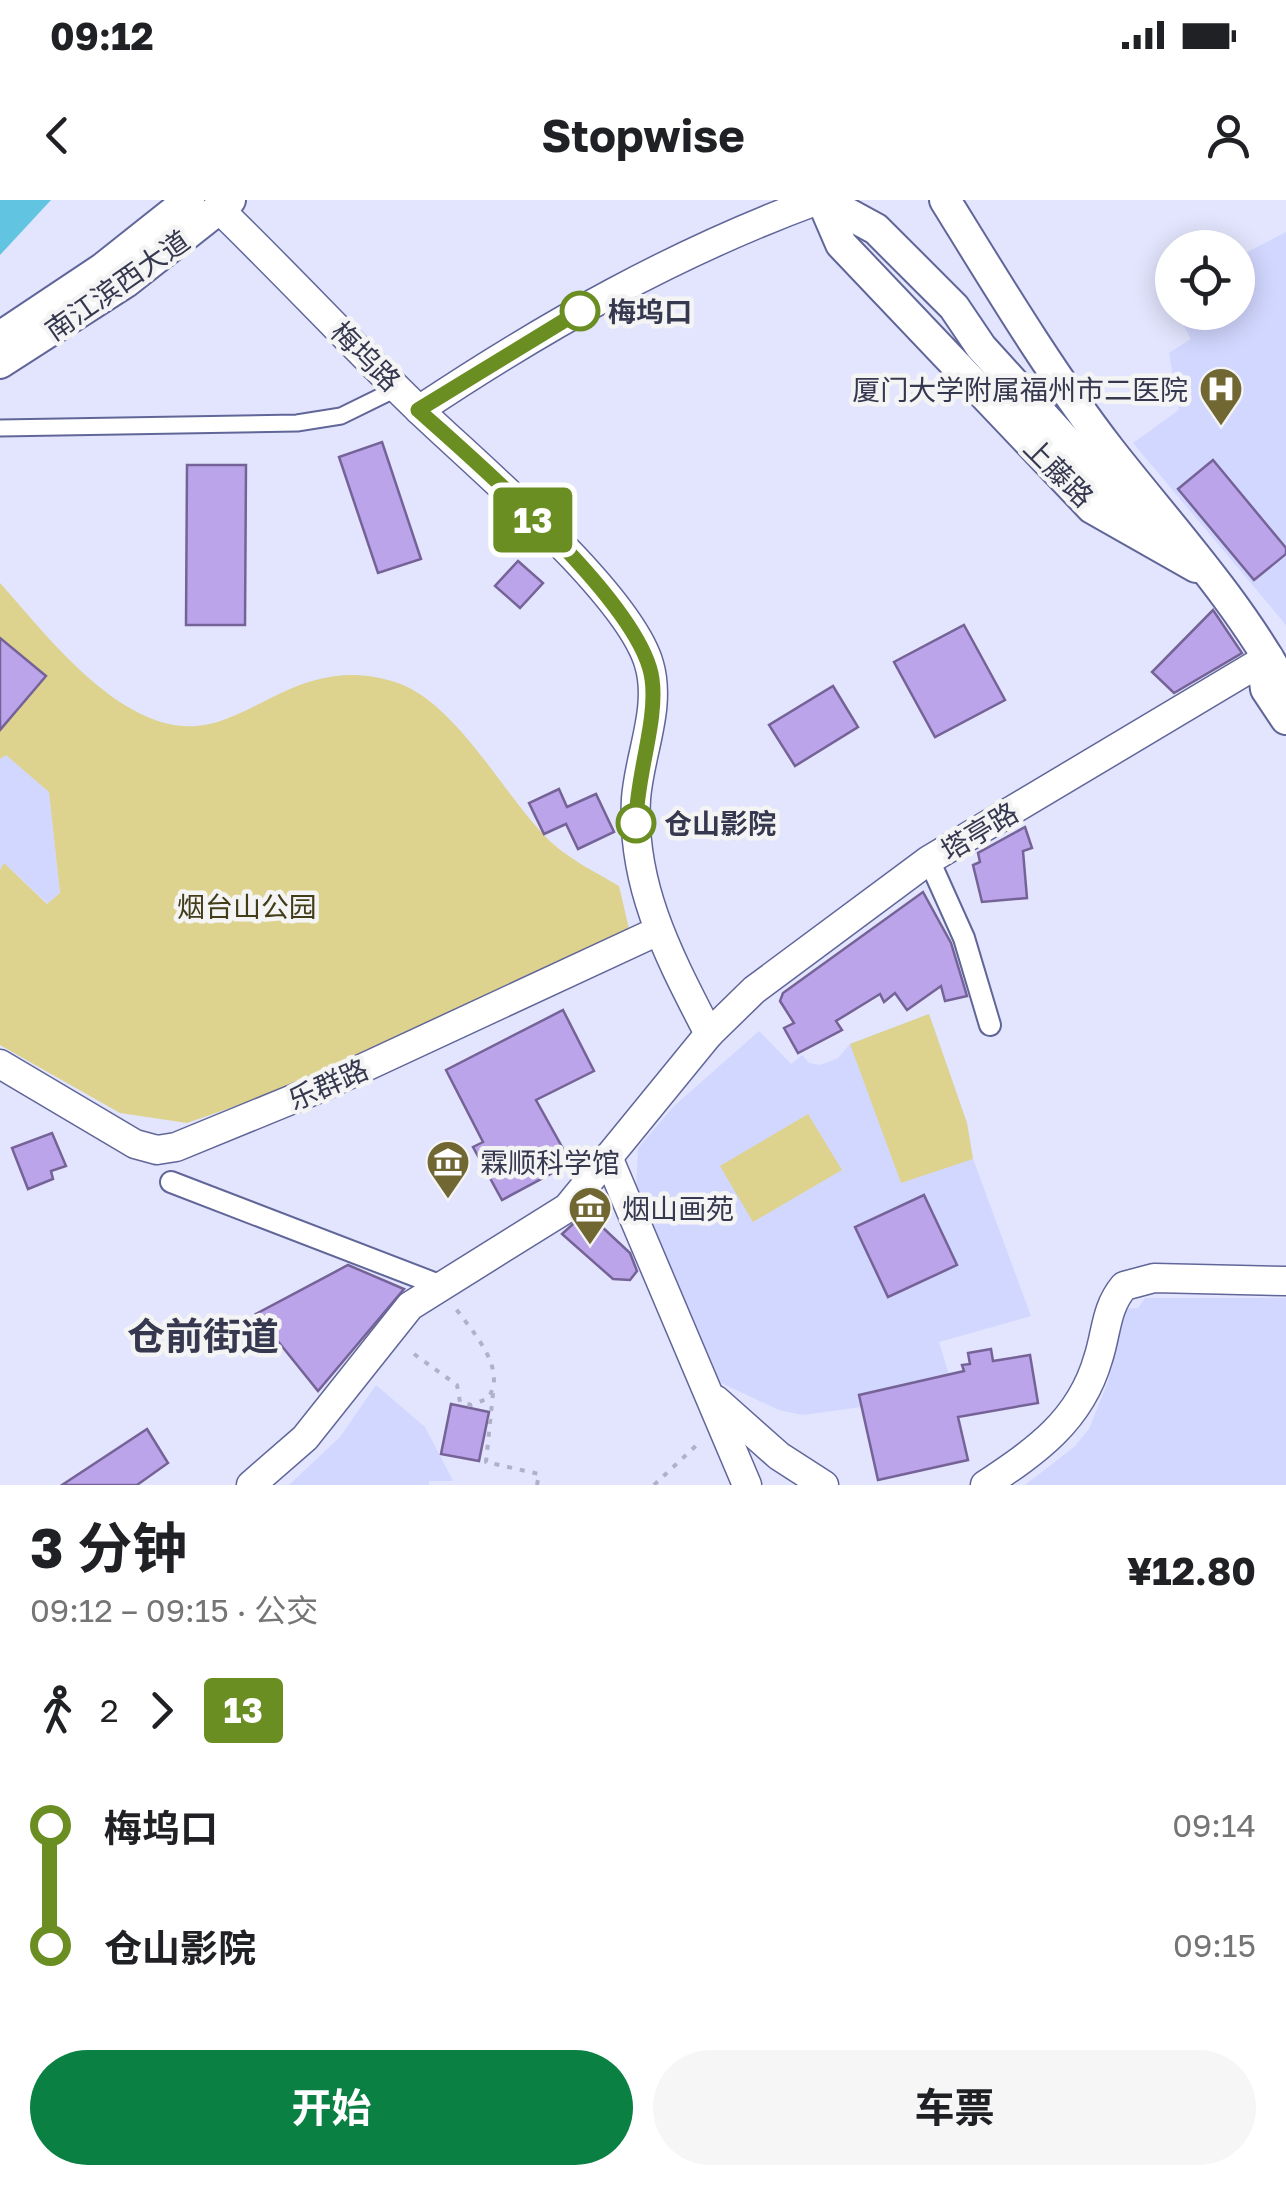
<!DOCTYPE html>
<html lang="zh">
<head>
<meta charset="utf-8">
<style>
	body { margin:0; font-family:"Golos Text","Noto Sans SC",sans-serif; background:#f6f6f6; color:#202124; height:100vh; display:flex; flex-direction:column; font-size:38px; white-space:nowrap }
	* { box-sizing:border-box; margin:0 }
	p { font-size:32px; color:#757577 }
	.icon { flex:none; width:55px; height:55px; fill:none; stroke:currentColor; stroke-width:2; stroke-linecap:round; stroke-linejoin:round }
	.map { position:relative; height:1285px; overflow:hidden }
	.details { display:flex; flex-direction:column; background:#fff; flex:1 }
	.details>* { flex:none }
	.badge { padding:0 20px; border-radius:8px; font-size:35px; line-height:65px }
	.fabs { position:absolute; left:1155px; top:30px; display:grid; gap:20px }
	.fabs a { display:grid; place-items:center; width:100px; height:100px; border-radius:50%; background:#fff; box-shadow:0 5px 25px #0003; font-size:50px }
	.map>.badge { position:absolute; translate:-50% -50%; box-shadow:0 0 0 5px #fff }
	.legs { display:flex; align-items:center; gap:15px; height:110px; padding:0 30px; font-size:32px }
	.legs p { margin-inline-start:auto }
	.headline { display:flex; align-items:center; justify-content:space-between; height:170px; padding:0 30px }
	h1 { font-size:55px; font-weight:700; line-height:75px }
	.cta { display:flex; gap:20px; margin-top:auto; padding:20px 30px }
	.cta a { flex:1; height:115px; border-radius:60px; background:#0b8043; color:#fff; font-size:40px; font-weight:700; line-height:115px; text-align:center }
	.cta a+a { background:#f6f6f6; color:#202124 }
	ul { padding:0 30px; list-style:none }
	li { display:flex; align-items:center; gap:35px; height:120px; font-size:38px }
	li i { display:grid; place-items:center; width:15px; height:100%; margin:0 12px; background:currentColor }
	li i::after { content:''; width:25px; height:25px; margin:-12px; border:8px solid; border-radius:50%; background:#fff }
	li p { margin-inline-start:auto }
	li:first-child i { background:linear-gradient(#0000 50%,currentColor 0) }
	li:last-child i { background:linear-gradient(currentColor 50%,#0000 0) }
	.status { display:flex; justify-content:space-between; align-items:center; height:70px; padding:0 50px; background:#fff; direction:ltr }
	.status svg { height:28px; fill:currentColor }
	header { display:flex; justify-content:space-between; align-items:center; height:130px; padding:0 30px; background:#fff; font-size:45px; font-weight:700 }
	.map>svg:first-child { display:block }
	.built { fill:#d2d7ff }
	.green { fill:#ded28f }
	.water { fill:#61c5e2 }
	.building { fill:#bba4ea; stroke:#756397; stroke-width:2.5 }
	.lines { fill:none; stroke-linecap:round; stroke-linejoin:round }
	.pedestrian-casing { stroke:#616699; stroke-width:19 }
	.minor-casing { stroke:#616699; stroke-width:24 }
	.tertiary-casing { stroke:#616699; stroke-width:31 }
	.secondary-casing { stroke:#616699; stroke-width:34 }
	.path { stroke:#aeb1c9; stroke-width:4; stroke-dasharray:5 8; stroke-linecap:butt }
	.pedestrian { stroke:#fff; stroke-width:15 }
	.minor { stroke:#fff; stroke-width:20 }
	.tertiary { stroke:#fff; stroke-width:28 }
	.secondary { stroke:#fff; stroke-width:30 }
	.line-1-casing { stroke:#fff; stroke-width:22 }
	.line-1 { stroke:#6b8e23; stroke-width:15 }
	.stop-1-dot { fill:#fff; stroke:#6b8e23; stroke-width:5 }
	.labels { text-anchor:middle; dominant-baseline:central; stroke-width:9; stroke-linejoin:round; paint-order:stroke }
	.street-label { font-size:28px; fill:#363850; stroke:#f4f4f4 }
	.stop-label { font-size:28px; font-weight:bold; fill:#363850; stroke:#f4f4f4; text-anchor:start }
	.poi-label { font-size:28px; fill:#363850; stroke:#f4f4f4; text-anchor:start }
	.park-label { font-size:28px; fill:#433c19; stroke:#f4f4f4 }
	.district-label { font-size:38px; font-weight:bold; fill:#363850; stroke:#f4f4f4 }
</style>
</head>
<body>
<div class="status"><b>09:12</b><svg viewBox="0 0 49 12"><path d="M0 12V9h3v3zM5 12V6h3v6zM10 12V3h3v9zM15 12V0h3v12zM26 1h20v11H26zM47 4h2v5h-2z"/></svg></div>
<header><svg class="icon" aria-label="back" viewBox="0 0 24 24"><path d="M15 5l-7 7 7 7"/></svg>Stopwise<svg class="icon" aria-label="person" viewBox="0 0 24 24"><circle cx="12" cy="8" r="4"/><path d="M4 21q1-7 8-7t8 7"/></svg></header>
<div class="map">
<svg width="1286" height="1285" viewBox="0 0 1286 1285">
	<rect width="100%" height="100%" fill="#e2e5fd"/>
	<g class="built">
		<path d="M1286 32V425L1133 243 1179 210 1169 153 1191 139 1177 113 1238 112V57Z"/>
		<path d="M6 554 49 591 60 693 48 704 5 664 0 670V559Z"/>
		<path d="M929 814 967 923 973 959 1031 1116 939 1142 949 1175 859 1195 861 1207 803 1215 779 1210 717 1181 636 990 638 948 674 906 759 831 791 864 802 855 809 863 820 865 838 858 850 844Z"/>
		<path d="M1145 1098H1286V1285H1025L1074 1247 1089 1229 1108 1182 1121 1109 1138 1108Z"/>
		<path d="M376 1185 425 1227 453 1281H429V1285H289L340 1237Z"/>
	</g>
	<g class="green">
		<path d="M0 383C46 434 119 532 197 526 225 524 256 505 281 493 321 474 356 469 398 483 456 504 501 590 544 635 564 657 594 671 619 686L630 733 313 879 187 923 120 913 0 845V670L4 663 47 704 60 693 49 592 6 555 0 559Z"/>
		<path d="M929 814 967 923 973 959 901 983 850 844Z"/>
		<path d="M808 914 842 970 753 1022 720 966Z"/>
	</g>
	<path class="water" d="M0 0H51L0 55Z"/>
	<g class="building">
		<path d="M382 242 421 359 378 373 339 257Z"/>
		<path d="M1213 260 1286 348V354L1254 380 1178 289Z"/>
		<path d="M187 265H246L245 425H186Z"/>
		<path d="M518 361 543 383 520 408 495 386Z"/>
		<path d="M1213 410 1242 453 1174 493 1152 472Z"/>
		<path d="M964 425 1005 500 935 537 894 462Z"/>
		<path d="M0 438 46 476 0 530Z"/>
		<path d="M833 486 858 527 795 566 769 525Z"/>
		<path d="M559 589 567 607 596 594 614 632 578 649 566 624 544 634 529 603Z"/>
		<path d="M1025 627 1032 648 1023 651 1027 698 982 702 973 665 980 662 978 653Z"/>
		<path d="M923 692 951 743 967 796 945 801 941 786 907 810 895 793 884 802 880 794 836 821 842 830 798 853 784 828 794 823 780 801 783 793Z"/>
		<path d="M563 810 594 871 536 900 571 963 502 1000 473 947 483 942 446 870Z"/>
		<path d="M52 933 66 966 51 971 53 979 28 989 12 948Z"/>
		<path d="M924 995 957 1065 888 1097 855 1027Z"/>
		<path d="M586 1012 630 1053 637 1071 630 1080 613 1079 562 1034Z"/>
		<path d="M348 1065 404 1089 318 1191 256 1114Z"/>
		<path d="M991 1149 993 1161 1030 1155 1038 1203 958 1217 968 1260 878 1280 859 1195 964 1171 962 1165 970 1164 968 1153Z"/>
		<path d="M451 1204 489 1212 479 1261 441 1254Z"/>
		<path d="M147 1229 168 1263 137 1285H62Z"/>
	</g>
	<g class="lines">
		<defs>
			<path id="pedestrian" d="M0 228 297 223 341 216 398 188"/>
			<g id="minor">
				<path d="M929 660 964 738 990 825"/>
				<path d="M171 982 439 1085"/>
			</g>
			<g id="tertiary">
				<path d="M219 9C286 74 350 143 417 208 475 264 628 392 649 464 662 508 639 555 636 599 631 687 670 758 709 834"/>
				<path d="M419 210C545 126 676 52 818 0"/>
				<path d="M0 864 135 944 157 950 176 947 320 888 658 731"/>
				<path d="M608 957 747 1285"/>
				<path d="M716 1200 779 1256 824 1285"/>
				<path d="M251 1285 305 1238 410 1106 567 1008 709 834 754 790 929 660 1269 457"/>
				<path d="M985 1285C1036 1251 1080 1221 1098 1159 1107 1132 1105 1109 1124 1086L1154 1078 1286 1081"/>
			</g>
			<g id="secondary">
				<path d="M822 0 841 44 1092 308 1196 367"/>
				<path d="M823 0 876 29 954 107 981 147 1087 264 1144 316"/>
				<path d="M945 0C997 84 1049 171 1109 249 1170 327 1239 401 1286 489"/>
				<path d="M0 137 102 69 189 0"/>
				<path d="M0 163 126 82 230 0"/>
				<path d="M1264 474 1266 489 1286 519"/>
			</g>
		</defs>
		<use href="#pedestrian" class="pedestrian-casing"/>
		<use href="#minor" class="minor-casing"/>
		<use href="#tertiary" class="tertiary-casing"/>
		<use href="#secondary" class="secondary-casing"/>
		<g class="path">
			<path d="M414 1154 457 1185 460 1202 471 1205 487 1199C510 1170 470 1129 454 1106"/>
			<path d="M493 1193 486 1262 539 1274 537 1285"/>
			<path d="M654 1285 701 1241"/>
		</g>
		<use href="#pedestrian" class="pedestrian"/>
		<use href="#minor" class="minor"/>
		<use href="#tertiary" class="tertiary"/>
		<use href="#secondary" class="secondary"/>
	</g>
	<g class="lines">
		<defs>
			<path id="line-1" d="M580 111 418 210C477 263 642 404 652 479 658 520 636 577 636 623"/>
		</defs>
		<use href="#line-1" class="line-1-casing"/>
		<use href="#line-1" class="line-1"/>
	</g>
	<defs>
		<symbol id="hospital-pin" viewBox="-11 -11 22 30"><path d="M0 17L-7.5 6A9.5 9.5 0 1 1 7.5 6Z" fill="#706733" stroke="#f4f4f4"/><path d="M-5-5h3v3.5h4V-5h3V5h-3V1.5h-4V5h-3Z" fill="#fff"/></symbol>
		<symbol id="museum-pin" viewBox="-11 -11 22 30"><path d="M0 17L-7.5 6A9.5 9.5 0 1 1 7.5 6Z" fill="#706733" stroke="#f4f4f4"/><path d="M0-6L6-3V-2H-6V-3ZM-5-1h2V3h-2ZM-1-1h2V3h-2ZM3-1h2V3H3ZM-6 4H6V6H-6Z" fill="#fff"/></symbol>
	</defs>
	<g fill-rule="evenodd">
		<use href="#hospital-pin" x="1196" y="164" width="50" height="68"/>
		<use href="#museum-pin" x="423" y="937" width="50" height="68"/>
		<use href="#museum-pin" x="565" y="983" width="50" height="68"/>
	</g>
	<g class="stop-1-dot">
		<circle cx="580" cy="111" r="18"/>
		<circle cx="636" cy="623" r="18"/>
	</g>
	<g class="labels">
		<g class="street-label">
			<text transform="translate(117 85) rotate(-35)">南江滨西大道</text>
			<text transform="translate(366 156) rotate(45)">梅坞路</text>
			<text transform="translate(1059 272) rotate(45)">上藤路</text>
			<text transform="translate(979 631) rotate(-31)">塔亭路</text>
			<text transform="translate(328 884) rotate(-24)">乐群路</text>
		</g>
		<g class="stop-label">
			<text x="608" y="111">梅坞口</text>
			<text x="664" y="623">仓山影院</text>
		</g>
		<g class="poi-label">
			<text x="1188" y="189" text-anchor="end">厦门大学附属福州市二医院</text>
			<text x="480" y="962">霖顺科学馆</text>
			<text x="622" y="1008">烟山画苑</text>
		</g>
		<g class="park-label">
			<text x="247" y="706">烟台山公园</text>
		</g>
		<g class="district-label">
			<text x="203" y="1135">仓前街道</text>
		</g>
	</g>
</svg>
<div class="fabs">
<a><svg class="icon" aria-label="locate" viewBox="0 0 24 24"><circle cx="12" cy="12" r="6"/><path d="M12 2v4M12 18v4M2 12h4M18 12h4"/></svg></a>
</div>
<b class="badge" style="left:533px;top:320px;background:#6b8e23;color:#fff">13</b>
</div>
<section class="details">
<div class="headline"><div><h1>3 分钟</h1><p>09:12 – 09:15 · 公交</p></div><b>¥12.80</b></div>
<div class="legs"><svg class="icon" aria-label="walk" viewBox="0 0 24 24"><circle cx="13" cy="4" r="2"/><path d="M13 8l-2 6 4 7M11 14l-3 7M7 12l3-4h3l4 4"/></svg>2<svg class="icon" aria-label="forward" viewBox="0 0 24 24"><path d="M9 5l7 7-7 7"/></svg><b class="badge" style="background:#6b8e23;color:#fff">13</b></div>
<ul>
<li><i style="color:#6b8e23"></i><b>梅坞口</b><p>09:14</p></li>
<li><i style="color:#6b8e23"></i><b>仓山影院</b><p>09:15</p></li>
</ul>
<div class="cta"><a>开始</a><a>车票</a></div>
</section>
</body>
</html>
